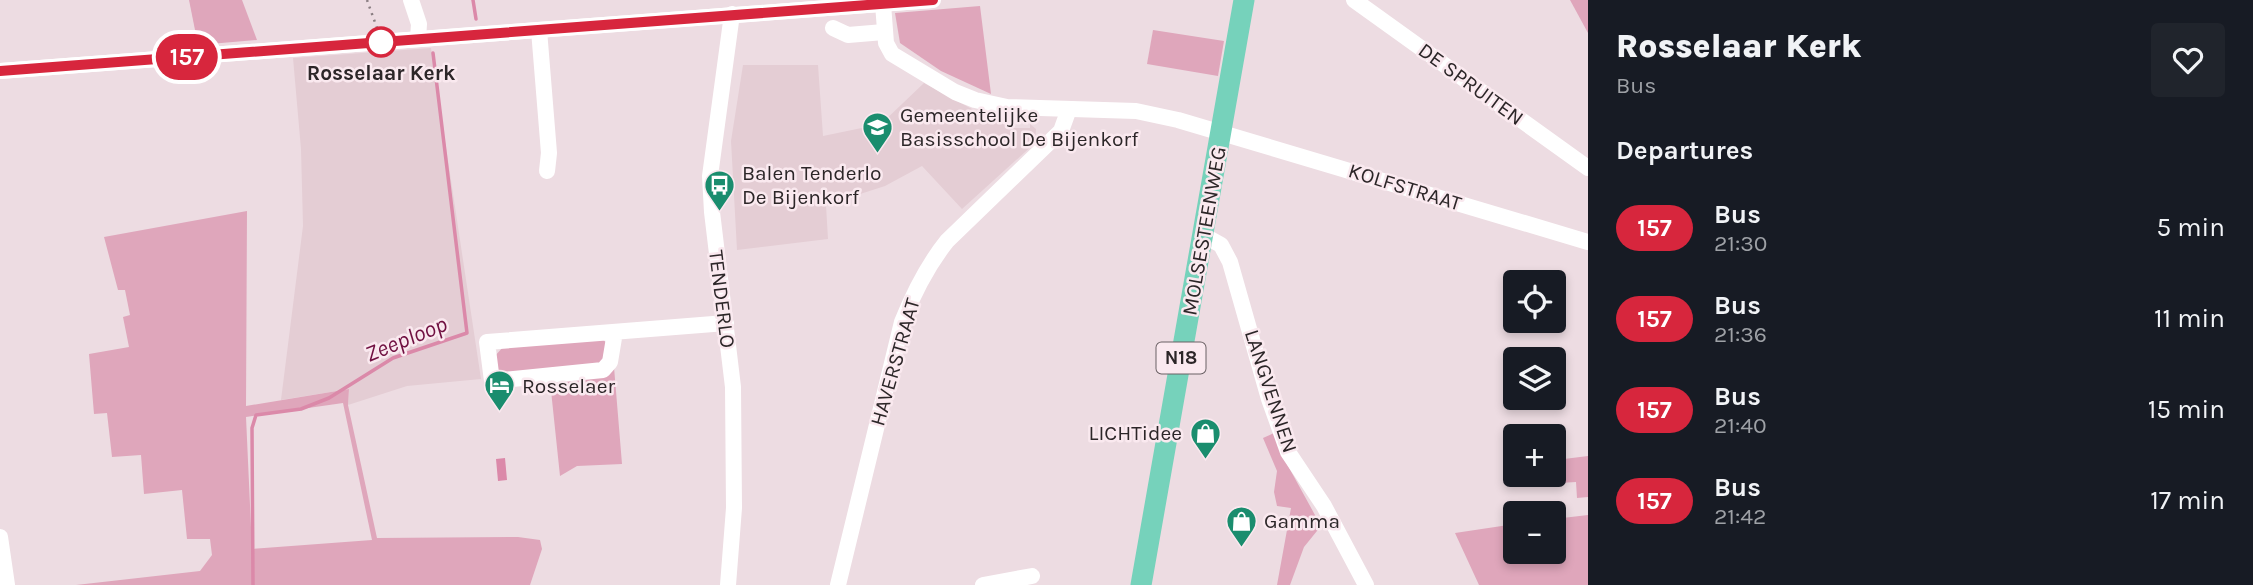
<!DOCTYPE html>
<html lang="en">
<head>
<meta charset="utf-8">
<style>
	body { margin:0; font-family:Karla,sans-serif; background:#20242c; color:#f1f3f6; height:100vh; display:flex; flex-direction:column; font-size:26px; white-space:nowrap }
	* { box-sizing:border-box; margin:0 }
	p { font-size:23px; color:#9ea1a6 }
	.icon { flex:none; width:38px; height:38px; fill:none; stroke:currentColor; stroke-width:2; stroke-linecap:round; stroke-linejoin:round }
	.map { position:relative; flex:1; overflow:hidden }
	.sheet { display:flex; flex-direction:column; background:#171b24; width:665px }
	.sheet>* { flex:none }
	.badge { padding:0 14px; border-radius:23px; font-size:24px; line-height:46px }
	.buttons { position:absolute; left:1503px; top:270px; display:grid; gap:14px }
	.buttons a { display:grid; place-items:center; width:63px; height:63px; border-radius:7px; background:#171b24; box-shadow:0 4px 10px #0003; font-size:35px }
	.map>.badge { position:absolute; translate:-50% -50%; box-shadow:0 0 0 4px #fff }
	h2 { padding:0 28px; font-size:26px; line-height:63px }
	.round { display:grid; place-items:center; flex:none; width:74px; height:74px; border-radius:7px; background:#20242c }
	.headline { display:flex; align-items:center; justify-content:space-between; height:119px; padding:0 28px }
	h1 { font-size:33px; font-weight:800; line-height:52px }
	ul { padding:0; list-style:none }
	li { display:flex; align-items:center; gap:21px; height:91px; padding:0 28px }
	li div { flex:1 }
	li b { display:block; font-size:26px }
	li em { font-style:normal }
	li .badge { min-width:77px; font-weight:700; text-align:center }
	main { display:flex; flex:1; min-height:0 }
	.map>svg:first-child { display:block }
	.built { fill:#e4cdd4 }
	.green { fill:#dfa6bb; fill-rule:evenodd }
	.water { fill:#db89a9 }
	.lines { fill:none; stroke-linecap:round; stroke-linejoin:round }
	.stream { stroke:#db89a9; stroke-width:3.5 }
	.path { stroke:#8a7e82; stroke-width:2.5; stroke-dasharray:2 5; stroke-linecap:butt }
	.minor { stroke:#fff; stroke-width:16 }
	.major { stroke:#76d2bb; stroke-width:21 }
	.line-casing { stroke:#fff; stroke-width:16 }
	.line { stroke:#d7263d; stroke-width:10 }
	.stop-dot { fill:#fff; stroke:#d7263d; stroke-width:3.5 }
	.labels { text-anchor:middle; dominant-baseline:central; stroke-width:5; stroke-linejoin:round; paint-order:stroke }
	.shield { fill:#fae9ef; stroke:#6a6064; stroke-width:2 }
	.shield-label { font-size:19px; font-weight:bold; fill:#2c2628 }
	.stop-label { font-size:21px; font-weight:bold; fill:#2c2628; stroke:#fae9ef }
	.street-label { font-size:21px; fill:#2c2628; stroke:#fae9ef }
	.poi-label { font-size:21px; fill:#2c2628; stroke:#fae9ef; text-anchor:start }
	.water-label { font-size:23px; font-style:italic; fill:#701041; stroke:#fae9ef }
</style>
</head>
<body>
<main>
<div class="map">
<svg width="1588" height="585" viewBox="0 0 1588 585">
	<rect width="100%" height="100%" fill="#eddce2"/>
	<g class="built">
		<path d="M431 48 481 379 407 386 348 405 349 389 281 400 303 226 301 149 293 58Z"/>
		<path d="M743 65H818L823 136 881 124 924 83 981 114 1012 115V128H1030V124L1036 129 1035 143 962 209 922 166 885 186 826 205 828 239 737 250 731 141Z"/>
	</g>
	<g class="green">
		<path d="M189 0H242L257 40 198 45Z"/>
		<path d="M1570 0H1588V33Z"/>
		<path d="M980 6 991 94 941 71 900 43 895 13Z"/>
		<path d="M1153 30 1224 41 1218 76 1147 64Z"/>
		<path d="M247 211 246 406 349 389 348 405 377 538 518 537 540 540 542 549 530 585H76L200 571 212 555 210 539H187L182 490 144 494 141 455 112 457 107 413 94 414 89 354 129 347 123 317 130 315 125 290H118L104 237ZM343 403 372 540 252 549 246 417Z"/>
		<path d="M603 339 606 343 602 363 506 374 497 369 494 357 504 346Z"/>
		<path d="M614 367 622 464 577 466 560 476 550 381Z"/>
		<path d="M1274 433 1287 464 1321 526 1304 547 1290 585H1277L1291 508 1277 506 1274 492 1277 471 1263 438Z"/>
		<path d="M1588 456V497L1577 498 1576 482 1559 483 1556 460Z"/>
		<path d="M1588 515V585H1479L1455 533 1515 524 1516 551H1554V519Z"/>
	</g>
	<path class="water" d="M505 458 507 480 498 481 496 459Z"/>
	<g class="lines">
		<g class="stream">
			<path d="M473 0 476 19"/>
			<path d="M253 585 252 428 256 415 301 409 329 398 393 358 467 333 433 53"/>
		</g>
		<path class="path" d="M367 0 377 28"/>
		<g class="minor">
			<path d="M411 0 419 24 418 39"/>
			<path d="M1354 0 1588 168"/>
			<path d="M883 4 886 43 892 54 955 92 975 100 1007 107 1136 111 1178 120 1588 242"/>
			<path d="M833 28 848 35 884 32"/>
			<path d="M539 30 549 153 547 171"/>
			<path d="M0 71 932 0"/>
			<path d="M1203 235 1221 245 1230 262 1269 399 1288 452 1324 506 1366 585"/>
			<path d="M615 332 610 362 603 370 492 381 487 342 726 323"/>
			<path d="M0 537 7 585"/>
			<path d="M728 585 734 508 733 387 712 212 710 176 732 14"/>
			<path d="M838 585 902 322C914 292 927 266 947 241L1061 131 1069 109"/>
			<path d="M983 585 1032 576"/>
		</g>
		<path class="major" d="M1141 585 1244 0"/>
	</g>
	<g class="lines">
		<defs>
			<path id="line" d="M0 71 933 0"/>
		</defs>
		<use href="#line" class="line-casing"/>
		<use href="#line" class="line"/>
	</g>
	<defs>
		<symbol id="school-pin" viewBox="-11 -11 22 30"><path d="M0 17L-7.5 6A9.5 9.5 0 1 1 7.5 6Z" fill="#1a8d6e" stroke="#fae9ef"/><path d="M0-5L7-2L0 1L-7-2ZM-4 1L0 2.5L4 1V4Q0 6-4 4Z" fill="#fff"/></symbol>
		<symbol id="bus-pin" viewBox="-11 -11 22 30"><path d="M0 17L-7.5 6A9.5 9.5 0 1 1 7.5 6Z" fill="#1a8d6e" stroke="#fae9ef"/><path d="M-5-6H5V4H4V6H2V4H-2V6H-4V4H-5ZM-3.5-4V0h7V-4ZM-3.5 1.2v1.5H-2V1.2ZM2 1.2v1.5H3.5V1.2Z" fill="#fff"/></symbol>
		<symbol id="hotel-pin" viewBox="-11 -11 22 30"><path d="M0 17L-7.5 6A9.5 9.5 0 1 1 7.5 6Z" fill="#1a8d6e" stroke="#fae9ef"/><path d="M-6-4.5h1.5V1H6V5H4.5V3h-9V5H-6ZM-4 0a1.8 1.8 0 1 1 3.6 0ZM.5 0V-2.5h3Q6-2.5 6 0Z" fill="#fff"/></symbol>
		<symbol id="shop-pin" viewBox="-11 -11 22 30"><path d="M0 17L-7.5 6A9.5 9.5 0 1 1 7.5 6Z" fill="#1a8d6e" stroke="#fae9ef"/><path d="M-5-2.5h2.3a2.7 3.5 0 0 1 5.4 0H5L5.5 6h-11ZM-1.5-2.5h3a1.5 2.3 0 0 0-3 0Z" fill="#fff"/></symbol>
	</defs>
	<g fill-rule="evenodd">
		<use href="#school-pin" x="860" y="110" width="35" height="47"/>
		<use href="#bus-pin" x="702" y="168" width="35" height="47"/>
		<use href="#hotel-pin" x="482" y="368" width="35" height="47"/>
		<use href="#shop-pin" x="1188" y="416" width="35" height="47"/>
		<use href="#shop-pin" x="1224" y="504" width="35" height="47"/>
	</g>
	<circle class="stop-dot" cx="381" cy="42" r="14"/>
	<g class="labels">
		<rect class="shield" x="1156.5" y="342.5" width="49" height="31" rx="5"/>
		<g class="shield-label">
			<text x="1181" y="358">N18</text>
		</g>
		<g class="stop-label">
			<text x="381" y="73">Rosselaar Kerk</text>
		</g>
		<g class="street-label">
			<text transform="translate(1471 84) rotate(36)">DE SPRUITEN</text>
			<text transform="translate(1405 187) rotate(17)">KOLFSTRAAT</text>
			<text transform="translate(1204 231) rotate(-80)">MOLSESTEENWEG</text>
			<text transform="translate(722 299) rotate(83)">TENDERLO</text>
			<text transform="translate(895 362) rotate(-74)">HAVERSTRAAT</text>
			<text transform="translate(1271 391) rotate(72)">LANGVENNEN</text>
		</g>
		<g class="poi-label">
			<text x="900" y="115">Gemeentelijke<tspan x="900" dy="24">Basisschool De Bijenkorf</tspan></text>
			<text x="742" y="173">Balen Tenderlo<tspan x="742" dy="24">De Bijenkorf</tspan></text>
			<text x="522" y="386">Rosselaer</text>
			<text x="1182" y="433" text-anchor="end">LICHTidee</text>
			<text x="1264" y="521">Gamma</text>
		</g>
		<g class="water-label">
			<text transform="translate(406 339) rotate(-22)">Zeeploop</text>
		</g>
	</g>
</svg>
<div class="buttons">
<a><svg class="icon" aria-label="locate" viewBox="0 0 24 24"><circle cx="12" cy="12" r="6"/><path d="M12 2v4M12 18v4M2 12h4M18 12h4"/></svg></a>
<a><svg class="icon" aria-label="layers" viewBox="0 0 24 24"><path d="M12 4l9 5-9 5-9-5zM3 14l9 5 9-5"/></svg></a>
<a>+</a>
<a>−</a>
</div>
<b class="badge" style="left:187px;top:57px;background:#d7263d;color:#fff">157</b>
</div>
<section class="sheet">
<div class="headline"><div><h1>Rosselaar Kerk</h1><p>Bus</p></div><a class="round"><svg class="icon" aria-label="heart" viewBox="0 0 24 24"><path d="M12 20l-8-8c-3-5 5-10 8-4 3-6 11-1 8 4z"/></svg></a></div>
<h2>Departures</h2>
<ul>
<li><span class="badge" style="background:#d7263d;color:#fff">157</span><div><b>Bus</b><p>21:30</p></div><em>5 min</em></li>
<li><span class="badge" style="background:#d7263d;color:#fff">157</span><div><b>Bus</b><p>21:36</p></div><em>11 min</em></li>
<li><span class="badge" style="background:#d7263d;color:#fff">157</span><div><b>Bus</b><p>21:40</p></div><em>15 min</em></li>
<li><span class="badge" style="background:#d7263d;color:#fff">157</span><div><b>Bus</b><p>21:42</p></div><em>17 min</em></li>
</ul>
</section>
</main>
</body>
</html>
